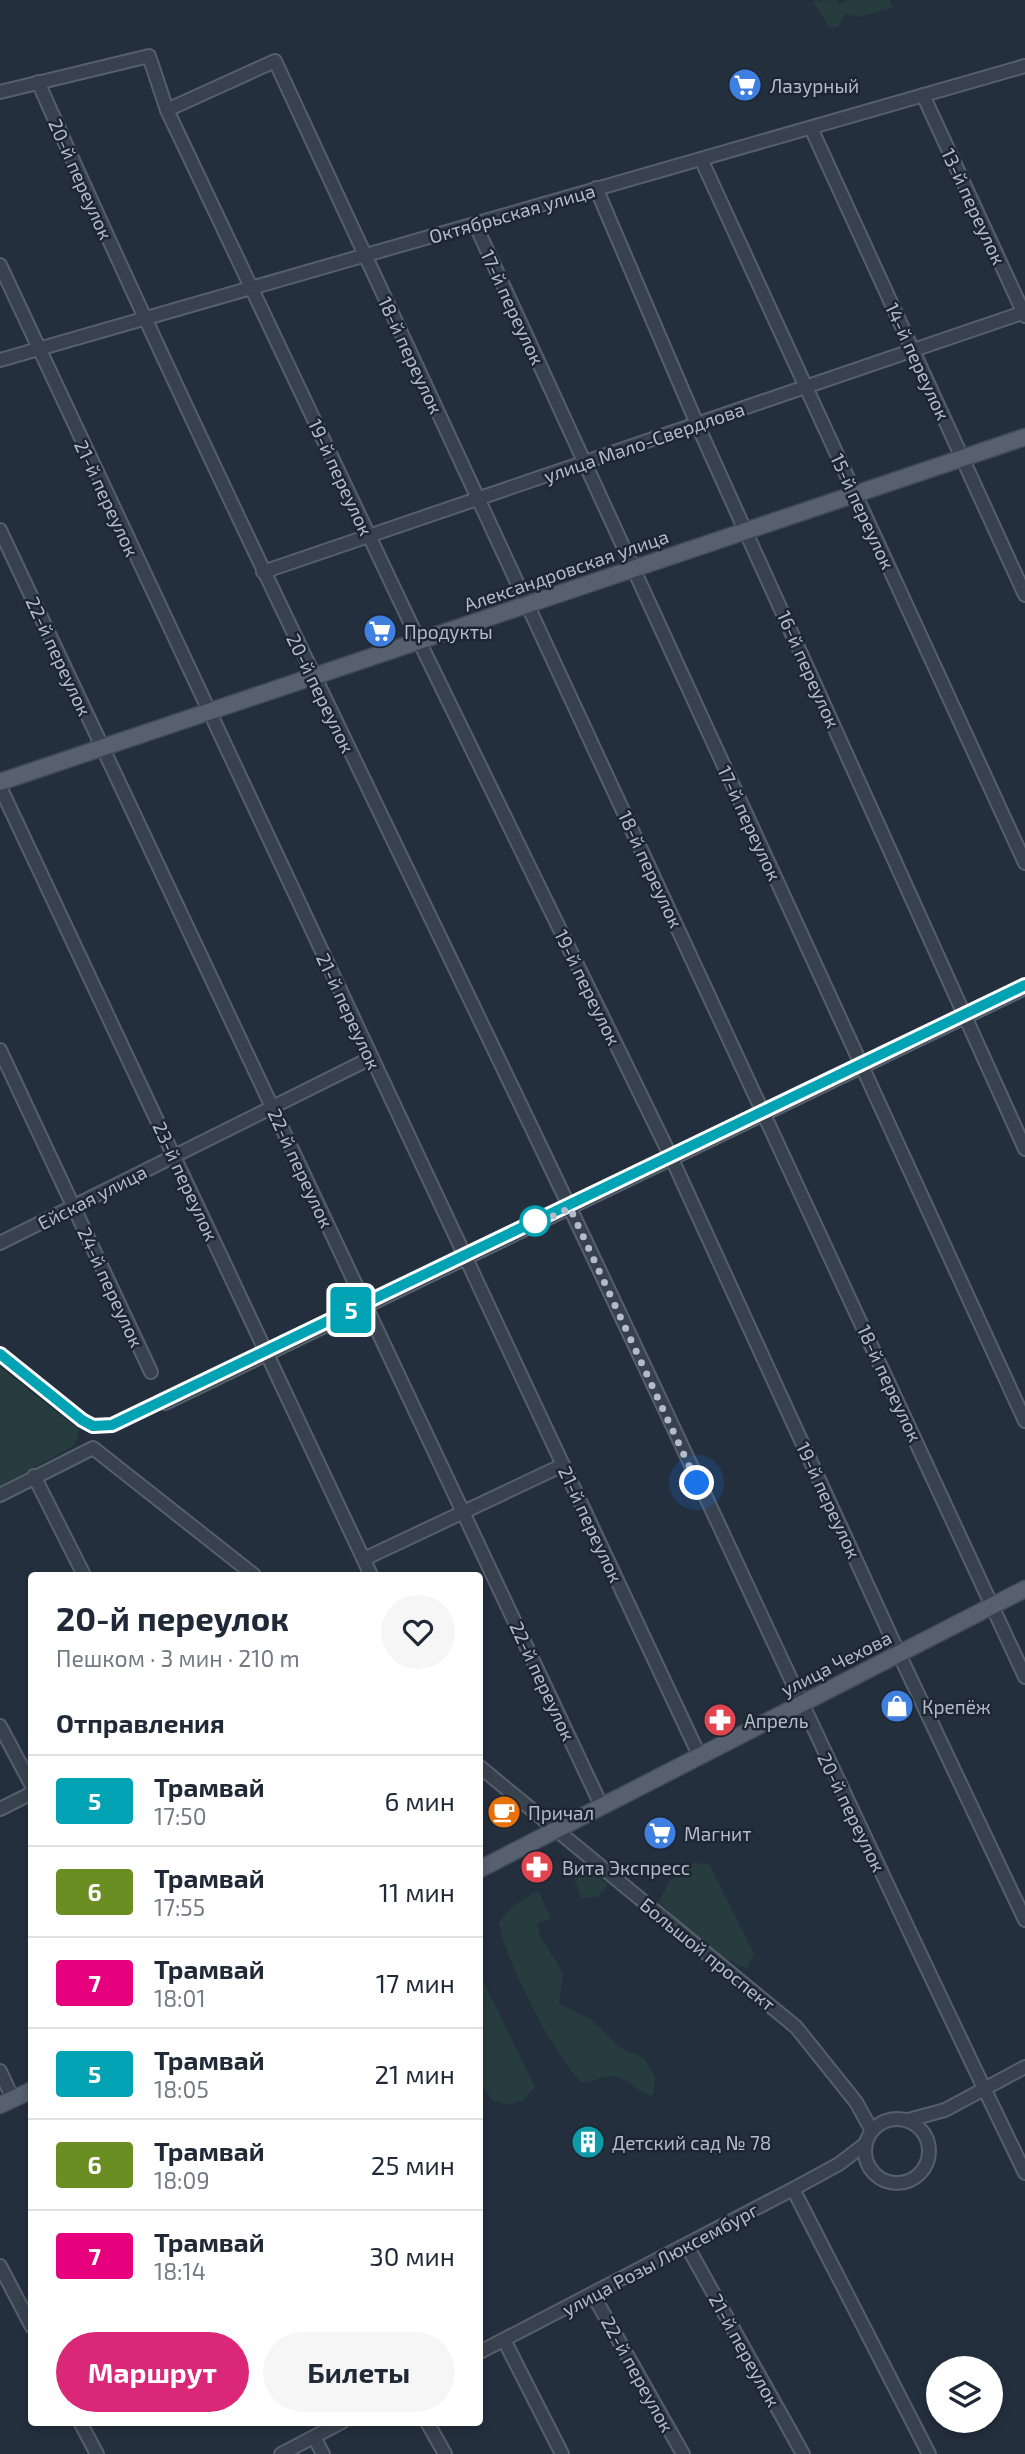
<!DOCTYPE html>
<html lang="ru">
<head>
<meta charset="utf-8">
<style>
	body { margin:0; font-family:"Exo 2",sans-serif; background:#f6f6f7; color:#1f2937; height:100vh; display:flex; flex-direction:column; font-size:26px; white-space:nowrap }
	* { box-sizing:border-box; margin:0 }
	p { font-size:23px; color:#747a83 }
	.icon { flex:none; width:38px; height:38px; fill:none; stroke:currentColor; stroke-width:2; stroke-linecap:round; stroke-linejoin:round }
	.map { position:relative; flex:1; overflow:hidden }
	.details { position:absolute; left:28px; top:1572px; width:455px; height:854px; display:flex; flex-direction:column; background:#fff; border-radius:7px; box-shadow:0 4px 10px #0003 }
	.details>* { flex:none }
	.badge { padding:0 14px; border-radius:5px; font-size:24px; line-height:46px }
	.tools { position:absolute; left:926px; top:2356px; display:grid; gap:14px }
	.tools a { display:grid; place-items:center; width:77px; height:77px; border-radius:50%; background:#fff; box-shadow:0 4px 10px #0003; font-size:35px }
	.you { position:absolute; width:35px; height:35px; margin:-18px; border:5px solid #fff; border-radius:50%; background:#1a73e8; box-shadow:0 0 0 10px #1a73e833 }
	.map>.badge { position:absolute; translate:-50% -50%; box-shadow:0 0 0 4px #fff }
	h2 { padding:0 28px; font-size:26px; line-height:63px }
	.round { display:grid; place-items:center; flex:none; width:74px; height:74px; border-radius:37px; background:#f6f6f7 }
	.summary { display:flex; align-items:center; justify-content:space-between; height:119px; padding:0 28px }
	h1 { font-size:33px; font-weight:700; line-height:52px }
	.button { display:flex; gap:14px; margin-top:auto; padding:14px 28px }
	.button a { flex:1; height:80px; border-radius:42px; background:#db2777; color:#fff; font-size:28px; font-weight:700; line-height:80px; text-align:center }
	.button a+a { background:#f6f6f7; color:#1f2937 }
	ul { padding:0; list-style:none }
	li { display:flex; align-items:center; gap:21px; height:91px; padding:0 28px; border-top:2px solid #e0e1e3 }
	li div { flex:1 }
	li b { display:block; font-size:26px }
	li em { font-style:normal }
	li .badge { min-width:77px; font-weight:700; text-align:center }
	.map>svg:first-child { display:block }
	.green { fill:#263c3f }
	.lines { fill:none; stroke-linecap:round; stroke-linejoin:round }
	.minor-casing { stroke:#565f6c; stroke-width:16 }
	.major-casing { stroke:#414a57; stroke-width:19 }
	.minor { stroke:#38414e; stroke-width:12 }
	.major { stroke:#56606e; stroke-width:16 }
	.tram { stroke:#5a6575; stroke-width:2 }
	.line-casing { stroke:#fff; stroke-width:16 }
	.line { stroke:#00a3b4; stroke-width:10 }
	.walk { stroke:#b4bcc9; stroke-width:7; stroke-dasharray:0 12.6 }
	.stop-dot { fill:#fff; stroke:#00a3b4; stroke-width:3.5 }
	.labels { text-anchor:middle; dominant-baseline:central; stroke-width:5; stroke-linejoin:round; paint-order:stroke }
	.poi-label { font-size:19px; fill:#b4bcc9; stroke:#1d2633; text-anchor:start }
	.street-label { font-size:19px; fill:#b4bcc9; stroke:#1d2633 }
</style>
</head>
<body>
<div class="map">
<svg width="1025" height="2454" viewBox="0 0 1025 2454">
	<rect width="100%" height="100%" fill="#242f3e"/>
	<g class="green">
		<path d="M837 0 838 4 848 0H890L893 8 859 17 846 14 838 27 830 28 813 1Z"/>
		<path d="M0 1367 79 1430 75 1445 0 1486Z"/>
		<path d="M583 1861 608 1885 597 1897 581 1898 571 1868Z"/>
		<path d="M694 1863 709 1864 754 1954 747 1968C722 1962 676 1920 659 1901L670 1881Z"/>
		<path d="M538 1890 551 1919 537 1923 541 1938 563 1973 559 2004 589 2018 621 2048 644 2058 655 2077 653 2096C636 2093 629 2077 612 2076 603 2075 593 2082 583 2083 557 2063 502 1954 499 1922L513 1906Z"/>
		<path d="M480 1974 535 2087 524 2100 507 2105 492 2100 481 2086Z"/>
	</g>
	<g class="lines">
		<defs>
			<g id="minor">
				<path d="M38 82C206 461 391 832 569 1206 722 1528 869 1852 1025 2173"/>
				<path d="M0 92 149 56 167 110 419 641 672 1159 899 1654 1025 1920"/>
				<path d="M923 95 1025 316"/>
				<path d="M167 110 275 61 1025 1677"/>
				<path d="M811 128 1025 595"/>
				<path d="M701 159 1025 863"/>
				<path d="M596 188 697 424 1025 1149"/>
				<path d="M475 224 1025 1421"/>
				<path d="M0 265 700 1757"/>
				<path d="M0 360 1025 66"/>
				<path d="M0 530 602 1807"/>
				<path d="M263 572 1025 312"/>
				<path d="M0 787 371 1575"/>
				<path d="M0 1050 151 1372"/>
				<path d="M0 1243 371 1058"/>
				<path d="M165 1403 1025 988"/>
				<path d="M34 1476 84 1575"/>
				<path d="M0 1495 93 1448 254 1575"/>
				<path d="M364 1559 563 1465"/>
				<path d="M0 1726 32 1786"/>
				<path d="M480 1767 796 2027 856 2102 872 2131"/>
				<path d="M0 1809 32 1793"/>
				<path d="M0 2071 13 2099"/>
				<circle cx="897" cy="2151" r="32"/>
				<path d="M908 2120 945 2110 1025 2067"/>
				<path d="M793 2189 929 2454"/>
				<path d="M687 2246 803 2454"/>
				<path d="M0 2266 32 2327"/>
				<path d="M593 2295 683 2454"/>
				<path d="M504 2340 562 2454"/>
				<path d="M480 2352 793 2189 839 2164 865 2144"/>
				<path d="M80 2422 97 2454"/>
				<path d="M427 2422 445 2454"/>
				<path d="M314 2437 323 2454"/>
				<path d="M281 2454 342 2422"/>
			</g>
			<g id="major">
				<path d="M0 782 1025 437"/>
				<path d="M480 1869 1025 1589"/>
				<path d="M0 2105 32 2090"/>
			</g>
		</defs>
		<use href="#minor" class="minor-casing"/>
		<use href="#major" class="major-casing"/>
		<use href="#minor" class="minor"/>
		<use href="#major" class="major"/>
		<path class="tram" d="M0 1354 82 1421 93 1426 112 1425 1025 985"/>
	</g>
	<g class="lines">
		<defs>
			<path id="line" d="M0 1354 82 1420 93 1426 112 1425 1025 985"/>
		</defs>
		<use href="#line" class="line-casing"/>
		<use href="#line" class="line"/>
		<path class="walk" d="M535 1221 528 1228 570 1208 697 1483"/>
	</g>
	<defs>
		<symbol id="supermarket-disc" viewBox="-11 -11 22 22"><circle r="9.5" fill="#3f7fe0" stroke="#1d2633"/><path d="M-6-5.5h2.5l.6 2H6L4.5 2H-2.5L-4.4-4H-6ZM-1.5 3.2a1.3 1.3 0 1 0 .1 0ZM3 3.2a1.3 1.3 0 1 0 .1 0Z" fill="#fff"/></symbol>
		<symbol id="shop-disc" viewBox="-11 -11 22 22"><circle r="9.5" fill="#3f7fe0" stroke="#1d2633"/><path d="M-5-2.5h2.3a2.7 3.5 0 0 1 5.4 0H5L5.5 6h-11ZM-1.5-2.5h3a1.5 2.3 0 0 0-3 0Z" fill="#fff"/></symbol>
		<symbol id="pharmacy-disc" viewBox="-11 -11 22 22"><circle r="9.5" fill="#e0444e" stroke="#1d2633"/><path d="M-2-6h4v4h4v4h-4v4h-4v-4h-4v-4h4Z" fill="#fff"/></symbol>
		<symbol id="cafe-disc" viewBox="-11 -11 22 22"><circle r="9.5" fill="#e8710a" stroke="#1d2633"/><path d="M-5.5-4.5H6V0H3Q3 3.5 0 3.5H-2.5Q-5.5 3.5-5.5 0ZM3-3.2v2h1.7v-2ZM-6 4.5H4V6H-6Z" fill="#fff"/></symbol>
		<symbol id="building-disc" viewBox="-11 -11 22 22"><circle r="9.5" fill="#0f9aa8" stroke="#1d2633"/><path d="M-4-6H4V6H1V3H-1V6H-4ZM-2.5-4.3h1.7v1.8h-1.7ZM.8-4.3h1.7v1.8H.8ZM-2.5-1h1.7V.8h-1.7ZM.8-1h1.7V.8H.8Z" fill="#fff"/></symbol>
	</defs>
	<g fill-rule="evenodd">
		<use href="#supermarket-disc" x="726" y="66" width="38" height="38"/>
		<use href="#supermarket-disc" x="361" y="612" width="38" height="38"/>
		<use href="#shop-disc" x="878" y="1687" width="38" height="38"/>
		<use href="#pharmacy-disc" x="701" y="1701" width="38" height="38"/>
		<use href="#cafe-disc" x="485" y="1793" width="38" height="38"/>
		<use href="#supermarket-disc" x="641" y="1814" width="38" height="38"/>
		<use href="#pharmacy-disc" x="518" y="1848" width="38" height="38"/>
		<use href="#building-disc" x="569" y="2123" width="38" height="38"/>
	</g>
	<circle class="stop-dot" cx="535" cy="1221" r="14"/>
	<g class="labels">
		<g class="poi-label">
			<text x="770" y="85">Лазурный</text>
			<text x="404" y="631">Продукты</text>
			<text x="922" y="1706">Крепёж</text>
			<text x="744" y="1720">Апрель</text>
			<text x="528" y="1812">Причал</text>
			<text x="684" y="1833">Магнит</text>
			<text x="562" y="1867">Вита Экспресс</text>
			<text x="612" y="2142">Детский сад № 78</text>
		</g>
		<g class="street-label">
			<text transform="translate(81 179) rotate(66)">20-й переулок</text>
			<text transform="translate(974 206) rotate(65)">13-й переулок</text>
			<text transform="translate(512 213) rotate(-16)">Октябрьская улица</text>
			<text transform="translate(513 307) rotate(65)">17-й переулок</text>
			<text transform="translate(411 355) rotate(65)">18-й переулок</text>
			<text transform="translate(918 361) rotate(65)">14-й переулок</text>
			<text transform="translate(644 442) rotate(-19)">улица Мало-Свердлова</text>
			<text transform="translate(341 477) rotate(65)">19-й переулок</text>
			<text transform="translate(107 498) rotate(65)">21-й переулок</text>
			<text transform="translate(863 511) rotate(65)">15-й переулок</text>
			<text transform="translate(566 570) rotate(-19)">Александровская улица</text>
			<text transform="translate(59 656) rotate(65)">22-й переулок</text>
			<text transform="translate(809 669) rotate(66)">16-й переулок</text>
			<text transform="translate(321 693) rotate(64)">20-й переулок</text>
			<text transform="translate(750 823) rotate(65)">17-й переулок</text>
			<text transform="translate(651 869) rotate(65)">18-й переулок</text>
			<text transform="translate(588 987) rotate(64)">19-й переулок</text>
			<text transform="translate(349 1011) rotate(65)">21-й переулок</text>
			<text transform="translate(301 1168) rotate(65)">22-й переулок</text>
			<text transform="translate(186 1181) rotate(65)">23-й переулок</text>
			<text transform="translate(92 1197) rotate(-27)">Ейская улица</text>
			<text transform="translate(111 1287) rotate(65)">24-й переулок</text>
			<text transform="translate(890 1383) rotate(65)">18-й переулок</text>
			<text transform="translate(829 1500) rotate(65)">19-й переулок</text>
			<text transform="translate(591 1524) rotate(65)">21-й переулок</text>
			<text transform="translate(836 1663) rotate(-27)">улица Чехова</text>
			<text transform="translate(543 1681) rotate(65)">22-й переулок</text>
			<text transform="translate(852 1812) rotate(64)">20-й переулок</text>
			<text transform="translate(708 1954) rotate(39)">Большой проспект</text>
			<text transform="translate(660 2259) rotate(-28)">улица Розы Люксембург</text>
			<text transform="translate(745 2350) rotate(61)">21-й переулок</text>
			<text transform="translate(638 2374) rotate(61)">22-й переулок</text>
		</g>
	</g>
</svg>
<div class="tools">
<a><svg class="icon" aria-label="layers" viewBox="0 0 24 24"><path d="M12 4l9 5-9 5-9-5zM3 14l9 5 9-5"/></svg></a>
</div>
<div class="you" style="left:697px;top:1483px"></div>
<b class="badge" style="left:351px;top:1310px;background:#00a3b4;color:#fff">5</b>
<section class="details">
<div class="summary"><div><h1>20-й переулок</h1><p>Пешком · 3 мин · 210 m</p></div><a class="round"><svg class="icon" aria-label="heart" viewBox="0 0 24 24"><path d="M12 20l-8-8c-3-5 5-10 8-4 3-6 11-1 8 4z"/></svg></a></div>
<h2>Отправления</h2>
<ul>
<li><span class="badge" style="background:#00a3b4;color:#fff">5</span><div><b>Трамвай</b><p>17:50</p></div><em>6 мин</em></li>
<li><span class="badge" style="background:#6b8e23;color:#fff">6</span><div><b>Трамвай</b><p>17:55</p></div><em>11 мин</em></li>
<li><span class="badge" style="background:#e6007e;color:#fff">7</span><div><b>Трамвай</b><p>18:01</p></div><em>17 мин</em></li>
<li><span class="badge" style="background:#00a3b4;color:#fff">5</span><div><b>Трамвай</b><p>18:05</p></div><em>21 мин</em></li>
<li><span class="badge" style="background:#6b8e23;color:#fff">6</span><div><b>Трамвай</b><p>18:09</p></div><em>25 мин</em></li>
<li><span class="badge" style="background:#e6007e;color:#fff">7</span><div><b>Трамвай</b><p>18:14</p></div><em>30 мин</em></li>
</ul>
<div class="button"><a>Маршрут</a><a>Билеты</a></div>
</section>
</div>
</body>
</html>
